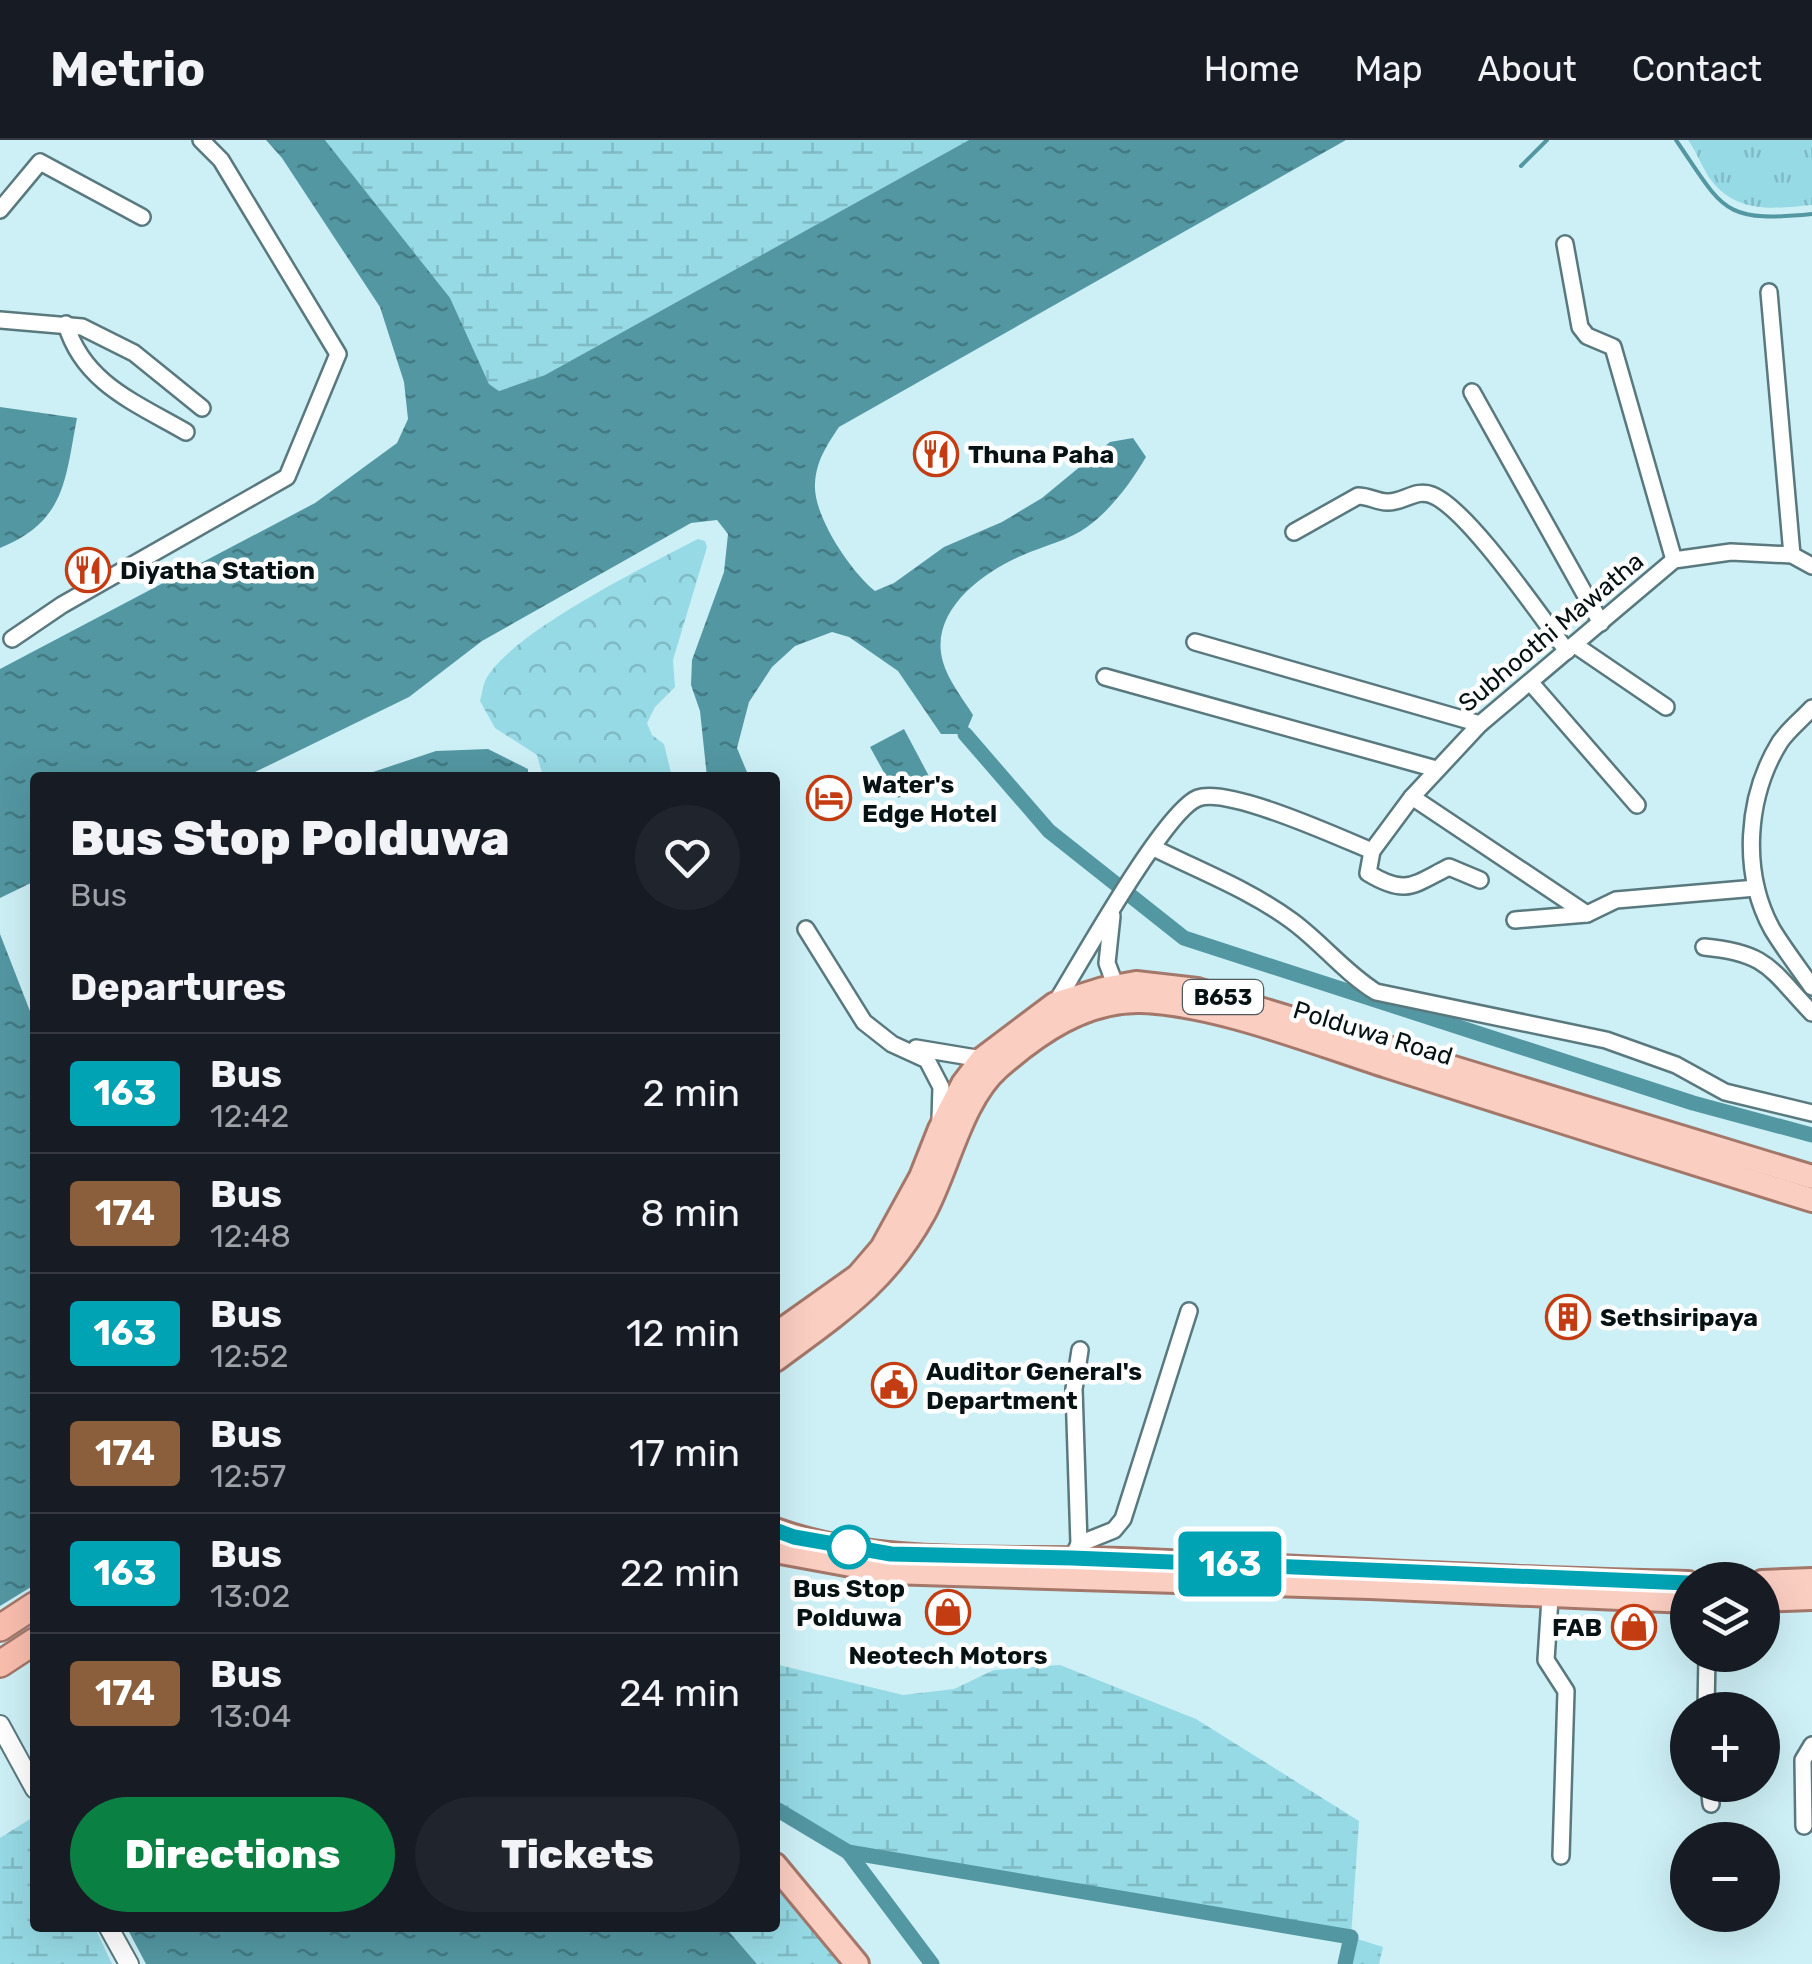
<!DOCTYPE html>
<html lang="en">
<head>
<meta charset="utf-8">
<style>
	body { margin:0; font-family:Rubik,sans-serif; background:#20242c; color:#f1f3f6; height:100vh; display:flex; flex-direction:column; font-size:38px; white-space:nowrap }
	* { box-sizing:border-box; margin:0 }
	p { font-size:32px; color:#9ea1a6 }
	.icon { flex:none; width:55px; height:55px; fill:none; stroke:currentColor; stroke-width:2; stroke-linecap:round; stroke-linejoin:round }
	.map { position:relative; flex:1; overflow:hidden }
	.drawer { position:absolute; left:30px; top:632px; width:750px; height:1160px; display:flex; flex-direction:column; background:#171b24; border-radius:10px; box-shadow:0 10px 40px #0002 }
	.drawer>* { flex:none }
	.badge { padding:0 20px; border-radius:8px; font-size:35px; line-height:65px }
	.fabs { position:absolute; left:1670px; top:1422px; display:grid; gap:20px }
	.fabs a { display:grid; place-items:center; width:110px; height:110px; border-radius:50%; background:#171b24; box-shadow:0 10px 40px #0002; font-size:50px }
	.map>.badge { position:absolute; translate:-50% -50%; box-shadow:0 0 0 5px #fff }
	h2 { padding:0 40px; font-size:38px; line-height:90px }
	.round { display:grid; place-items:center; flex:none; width:105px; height:105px; border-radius:52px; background:#20242c }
	.overview { display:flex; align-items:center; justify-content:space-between; height:170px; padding:0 40px }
	h1 { font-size:48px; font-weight:800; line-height:75px }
	.action { display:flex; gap:20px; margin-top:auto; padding:20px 40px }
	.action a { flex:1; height:115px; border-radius:60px; background:#0b8043; color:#fff; font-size:40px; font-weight:800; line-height:115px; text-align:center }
	.action a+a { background:#20242c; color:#f1f3f6 }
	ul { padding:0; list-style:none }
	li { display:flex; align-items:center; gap:30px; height:120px; padding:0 40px; border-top:2px solid #363941 }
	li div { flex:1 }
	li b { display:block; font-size:38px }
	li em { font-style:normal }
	li .badge { min-width:110px; font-weight:700; text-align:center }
	header { display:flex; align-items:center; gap:60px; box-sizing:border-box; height:140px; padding:0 50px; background:#171b24; border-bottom:2px solid #363941 }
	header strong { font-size:48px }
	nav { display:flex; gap:55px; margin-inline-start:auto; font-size:35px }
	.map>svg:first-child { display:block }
	.grass { fill:url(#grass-tufts) }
	.forest { fill:url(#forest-crowns) }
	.wetland { fill:url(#wetland-marsh) }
	.water { fill:url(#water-ripples) }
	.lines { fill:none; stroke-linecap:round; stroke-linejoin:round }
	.stream { stroke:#5397a2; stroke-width:4 }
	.canal { stroke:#5397a2; stroke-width:15 }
	.minor-casing { stroke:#59797e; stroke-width:20 }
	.tertiary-casing { stroke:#59797e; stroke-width:22 }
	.primary-casing { stroke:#a3776a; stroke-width:28 }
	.trunk-casing { stroke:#a3776a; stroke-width:30 }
	.minor { stroke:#fff; stroke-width:15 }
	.tertiary { stroke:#fff; stroke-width:18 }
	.primary { stroke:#fbcec2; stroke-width:22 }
	.trunk { stroke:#fabeae; stroke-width:25 }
	.line-casing { stroke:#fff; stroke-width:22 }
	.line { stroke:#00a3b4; stroke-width:15 }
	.stop-dot { fill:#fff; stroke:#00a3b4; stroke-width:5 }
	.labels { text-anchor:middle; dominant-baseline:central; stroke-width:9; stroke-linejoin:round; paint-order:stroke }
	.shield { fill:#fff; stroke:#51595a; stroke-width:2.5 }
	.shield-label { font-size:22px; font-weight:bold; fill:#061214 }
	.poi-label { font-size:25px; font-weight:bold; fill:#061214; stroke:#fff; text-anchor:start }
	.street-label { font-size:25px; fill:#061214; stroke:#fff }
	.stop-label { font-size:25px; font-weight:bold; fill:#061214; stroke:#fff }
</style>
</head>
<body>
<header>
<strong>Metrio</strong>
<nav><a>Home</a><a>Map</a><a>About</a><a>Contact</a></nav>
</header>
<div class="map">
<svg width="1812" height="1824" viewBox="0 0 1812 1824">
	<defs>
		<pattern id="grass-tufts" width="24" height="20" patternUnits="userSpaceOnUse" patternTransform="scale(2.5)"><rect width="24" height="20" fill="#96dae5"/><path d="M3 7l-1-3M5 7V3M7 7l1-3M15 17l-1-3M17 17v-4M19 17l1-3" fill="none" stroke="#80bac4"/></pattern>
		<pattern id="forest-crowns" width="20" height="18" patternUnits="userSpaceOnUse" patternTransform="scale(2.5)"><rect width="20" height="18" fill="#96dae5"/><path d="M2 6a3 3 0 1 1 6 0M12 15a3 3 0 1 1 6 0" fill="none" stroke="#80bac4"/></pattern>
		<pattern id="wetland-marsh" width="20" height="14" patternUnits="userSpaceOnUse" patternTransform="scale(2.5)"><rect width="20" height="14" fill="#96dae5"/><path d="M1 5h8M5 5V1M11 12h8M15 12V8" fill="none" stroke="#80bac4"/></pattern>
		<pattern id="water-ripples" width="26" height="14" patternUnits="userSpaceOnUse" patternTransform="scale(2.5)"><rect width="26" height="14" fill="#5397a2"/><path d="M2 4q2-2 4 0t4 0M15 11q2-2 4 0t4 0" fill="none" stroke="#437a83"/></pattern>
	</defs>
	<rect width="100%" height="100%" fill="#cdf0f6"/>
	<path class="grass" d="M1688 0H1812V65C1771 69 1734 74 1708 36 1701 24 1696 11 1688 0Z"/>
	<path class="forest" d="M698 399 705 401 707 407 673 520 675 547 655 567 647 583 652 595 664 604 672 637H543L537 615 495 588 480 561C482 554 483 545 486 539 512 492 648 425 698 399Z"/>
	<g class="wetland">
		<path d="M325 0H969L545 235 499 251 489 244 449 158Z"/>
		<path d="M775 1524 903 1555 954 1549 994 1530 1060 1525 1196 1579 1359 1681 1351 1797 1383 1807 1379 1824H1345L1350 1797 848 1712 778 1671 775 1672Z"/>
		<path d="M35 1676V1788H95L112 1824H0V1698Z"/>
		<path d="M775 1725 857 1824H757L726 1788H775Z"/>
	</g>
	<g class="water">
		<path d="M266 0H325L450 158 489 244 499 251 545 235 969 0H1346L839 287C827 305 816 321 815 344 813 376 851 432 875 451L894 443 944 407 1002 382 1042 358 1110 302 1133 298 1146 317C1132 341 1111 370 1087 387 1070 400 1043 406 1023 415 984 431 928 471 943 522 948 540 963 559 973 575L965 594H941L898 531 849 497 832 492 795 506 772 527 749 562 737 608 749 637H707L700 571 691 545 692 520 724 432 728 394 717 380 691 383 482 501 409 557 245 637 35 638V741L0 758V529L315 363 397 303 408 279 404 242 380 167 282 18Z"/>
		<path d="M0 267 77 278C65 340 66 381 0 408Z"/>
		<path d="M904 589 931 640 898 658 870 607Z"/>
		<path d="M488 609 528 629V637H358L436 611Z"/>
		<path d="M0 794 35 884V1412L31 1447 0 1466Z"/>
		<path d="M127 1788H726L757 1824H146Z"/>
	</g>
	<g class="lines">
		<g class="stream">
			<path d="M1676 0C1724 70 1722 83 1812 74"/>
			<path d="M1521 26 1547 0"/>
		</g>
		<g class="canal">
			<path d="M965 594 1049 691 1184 798 1693 963 1812 995"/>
			<path d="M778 1670 848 1712 1351 1797 1345 1824"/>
			<path d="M848 1712 932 1824"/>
		</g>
		<defs>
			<g id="minor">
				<path d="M0 70 40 22 142 77"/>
				<path d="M1565 104 1580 187 1587 196 1613 207 1674 420"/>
				<path d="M1769 152 1792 415"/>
				<path d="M0 180 82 187 134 213 202 268"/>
				<path d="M66 184C83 243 136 263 186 292"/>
				<path d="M1472 252 1601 483"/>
				<path d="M1294 392 1358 356C1369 356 1377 362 1387 362 1403 363 1416 348 1432 355 1468 369 1540 476 1567 511"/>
				<path d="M12 499 62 465 287 337 338 214 221 20 201 0"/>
				<path d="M1195 502 1480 584"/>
				<path d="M1575 505 1666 567"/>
				<path d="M1105 537 1436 629"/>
				<path d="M1531 543 1637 665"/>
				<path d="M1812 568C1802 579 1788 590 1780 602 1746 657 1741 732 1772 789 1784 809 1799 828 1812 847"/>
				<path d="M1412 657 1587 774 1616 760 1756 748"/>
				<path d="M1154 708C1200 731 1250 750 1292 781 1322 803 1344 832 1376 852L1606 900 1676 925 1725 952 1812 973"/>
				<path d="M1480 740 1449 727C1413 745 1406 756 1368 733L1372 711 1412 657 1480 584 1674 420 1731 412 1792 415 1812 426"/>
				<path d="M1112 776 1107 823 1116 847"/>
				<path d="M1515 780 1587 774"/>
				<path d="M806 789 864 882 892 904 927 920 941 947 940 980"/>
				<path d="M1704 807C1768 813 1770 829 1812 873"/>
				<path d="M1055 864C1078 827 1165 670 1198 658 1229 647 1338 697 1372 711"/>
				<path d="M916 908 982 919"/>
				<path d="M1079 1404 1074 1249 1080 1210"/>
				<path d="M1072 1418 1079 1404 1114 1390 1123 1379 1189 1171"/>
				<path d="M1550 1458 1546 1520 1566 1551 1561 1716"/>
				<path d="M1706 1570 1707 1515"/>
				<path d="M1709 1645 1711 1664"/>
				<path d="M1804 1686 1803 1620 1812 1605"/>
			</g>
			<g id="tertiary">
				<path d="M0 1585 35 1649"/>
				<path d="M109 1788 129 1824"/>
			</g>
			<g id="primary">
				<path d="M775 1195 858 1136 882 1108 921 1037 940 989 963 944 982 919 1055 864 1103 849 1136 843 1197 850 1812 1037"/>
				<path d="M775 1220C838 1173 885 1144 924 1073 948 1029 961 960 999 927 1038 893 1085 860 1140 861 1215 863 1315 903 1387 926 1529 971 1670 1016 1812 1060"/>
				<path d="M775 1390C881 1428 1009 1416 1120 1420 1309 1427 1498 1440 1688 1443"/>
				<path d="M775 1411 889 1432 1370 1447 1688 1461"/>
				<path d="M1762 1442 1812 1440"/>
				<path d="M1762 1460 1812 1458"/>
				<path d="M775 1725 857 1824"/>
			</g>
			<g id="trunk">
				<path d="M0 1488 35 1465"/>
				<path d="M0 1524 35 1501"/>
			</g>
		</defs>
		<use href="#minor" class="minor-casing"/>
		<use href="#tertiary" class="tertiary-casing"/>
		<use href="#primary" class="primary-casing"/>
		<use href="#trunk" class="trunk-casing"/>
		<use href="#minor" class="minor"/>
		<use href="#tertiary" class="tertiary"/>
		<use href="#primary" class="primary"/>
		<use href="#trunk" class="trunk"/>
	</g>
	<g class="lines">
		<defs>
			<path id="line" d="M775 1390 794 1397 891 1414 1072 1418 1688 1443"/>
		</defs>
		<use href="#line" class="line-casing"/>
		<use href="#line" class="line"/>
	</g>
	<defs>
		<symbol id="restaurant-ring" viewBox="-11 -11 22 22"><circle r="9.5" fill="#fff" stroke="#c43c12" stroke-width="1.5"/><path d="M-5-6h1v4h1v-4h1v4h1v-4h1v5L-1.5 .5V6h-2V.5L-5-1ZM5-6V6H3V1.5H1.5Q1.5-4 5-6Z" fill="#c43c12"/></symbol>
		<symbol id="hotel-ring" viewBox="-11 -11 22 22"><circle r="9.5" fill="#fff" stroke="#c43c12" stroke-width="1.5"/><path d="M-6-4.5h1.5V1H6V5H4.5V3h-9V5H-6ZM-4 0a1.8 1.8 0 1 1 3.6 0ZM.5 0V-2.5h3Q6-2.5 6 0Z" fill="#c43c12"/></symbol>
		<symbol id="building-ring" viewBox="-11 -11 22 22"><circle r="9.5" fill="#fff" stroke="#c43c12" stroke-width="1.5"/><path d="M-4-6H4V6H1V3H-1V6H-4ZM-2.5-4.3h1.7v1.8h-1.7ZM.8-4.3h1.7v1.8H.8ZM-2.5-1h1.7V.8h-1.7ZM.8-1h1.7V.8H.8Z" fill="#c43c12"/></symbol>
		<symbol id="civic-ring" viewBox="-11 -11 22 22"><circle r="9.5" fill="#fff" stroke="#c43c12" stroke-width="1.5"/><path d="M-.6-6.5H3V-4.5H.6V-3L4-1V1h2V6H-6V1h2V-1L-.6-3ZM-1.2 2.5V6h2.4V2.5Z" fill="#c43c12"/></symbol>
		<symbol id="shop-ring" viewBox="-11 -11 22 22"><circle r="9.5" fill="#fff" stroke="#c43c12" stroke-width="1.5"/><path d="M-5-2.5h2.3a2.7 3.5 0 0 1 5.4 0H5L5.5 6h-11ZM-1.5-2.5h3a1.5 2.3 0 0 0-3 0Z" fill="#c43c12"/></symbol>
	</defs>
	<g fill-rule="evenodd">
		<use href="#restaurant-ring" x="911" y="289" width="50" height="50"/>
		<use href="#restaurant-ring" x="63" y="405" width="50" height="50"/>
		<use href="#hotel-ring" x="804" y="633" width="50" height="50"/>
		<use href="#building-ring" x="1543" y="1152" width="50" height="50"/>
		<use href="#civic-ring" x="869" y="1220" width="50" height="50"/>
		<use href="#shop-ring" x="923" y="1447" width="50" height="50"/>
		<use href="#shop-ring" x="1609" y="1462" width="50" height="50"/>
	</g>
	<circle class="stop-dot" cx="849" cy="1407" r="20"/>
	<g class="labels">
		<rect class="shield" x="1183" y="840" width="80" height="34" rx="8"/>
		<g class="shield-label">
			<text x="1223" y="857">B653</text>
		</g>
		<g class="poi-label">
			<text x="968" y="314">Thuna Paha</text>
			<text x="120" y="430">Diyatha Station</text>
			<text x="862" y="644">Water's<tspan x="862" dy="29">Edge Hotel</tspan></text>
			<text x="1600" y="1177">Sethsiripaya</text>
			<text x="926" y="1231">Auditor General's<tspan x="926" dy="29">Department</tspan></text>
			<text x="1602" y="1487" text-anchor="end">FAB</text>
			<text x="948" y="1515" text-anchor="middle">Neotech Motors</text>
		</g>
		<g class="street-label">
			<text transform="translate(1551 492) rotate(-40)">Subhoothi Mawatha</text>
			<text transform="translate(1373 893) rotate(17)">Polduwa Road</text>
		</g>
		<g class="stop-label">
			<text x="849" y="1448">Bus Stop<tspan x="849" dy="29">Polduwa</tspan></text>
		</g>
	</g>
</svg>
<div class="fabs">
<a><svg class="icon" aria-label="layers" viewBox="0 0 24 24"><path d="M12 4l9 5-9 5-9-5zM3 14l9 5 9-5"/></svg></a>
<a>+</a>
<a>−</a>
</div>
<b class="badge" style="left:1230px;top:1424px;background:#00a3b4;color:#fff">163</b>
<section class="drawer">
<div class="overview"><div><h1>Bus Stop Polduwa</h1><p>Bus</p></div><a class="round"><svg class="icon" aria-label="heart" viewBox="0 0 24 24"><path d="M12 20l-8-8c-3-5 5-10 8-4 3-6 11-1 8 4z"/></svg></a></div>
<h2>Departures</h2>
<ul>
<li><span class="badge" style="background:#00a3b4;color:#fff">163</span><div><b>Bus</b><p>12:42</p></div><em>2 min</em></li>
<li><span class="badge" style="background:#8b5e3c;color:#fff">174</span><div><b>Bus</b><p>12:48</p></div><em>8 min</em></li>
<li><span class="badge" style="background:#00a3b4;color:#fff">163</span><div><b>Bus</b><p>12:52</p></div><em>12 min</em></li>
<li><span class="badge" style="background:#8b5e3c;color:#fff">174</span><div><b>Bus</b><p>12:57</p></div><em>17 min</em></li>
<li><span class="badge" style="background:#00a3b4;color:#fff">163</span><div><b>Bus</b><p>13:02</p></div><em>22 min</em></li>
<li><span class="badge" style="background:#8b5e3c;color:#fff">174</span><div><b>Bus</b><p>13:04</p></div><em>24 min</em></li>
</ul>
<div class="action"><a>Directions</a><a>Tickets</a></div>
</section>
</div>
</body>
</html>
